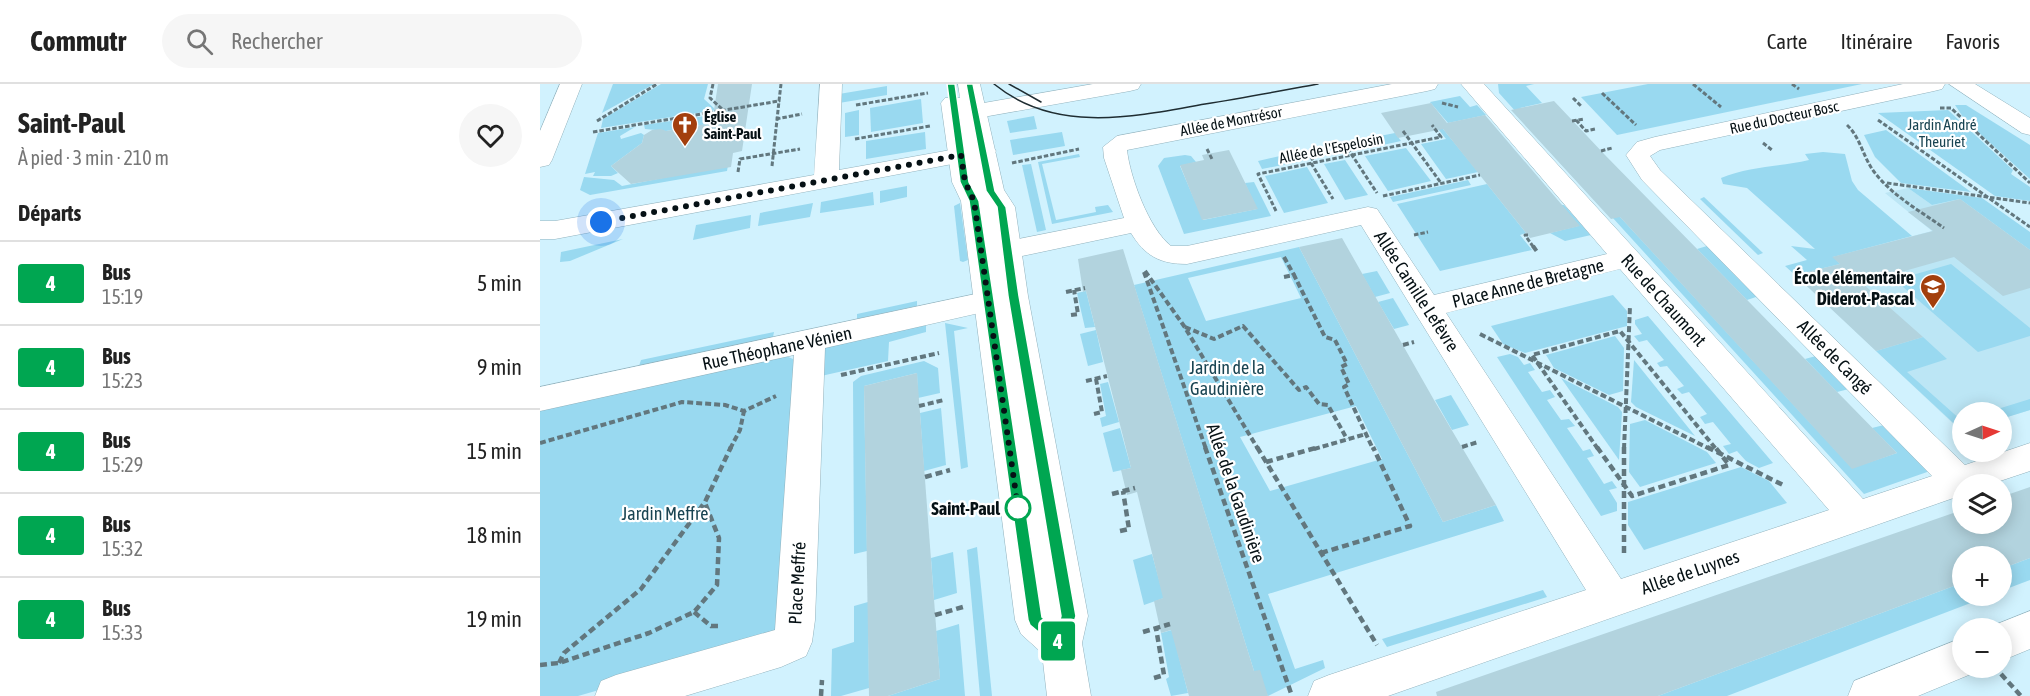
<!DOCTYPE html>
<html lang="fr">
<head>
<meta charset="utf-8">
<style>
	body { margin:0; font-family:"Asap Condensed",sans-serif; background:#f6f6f6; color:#222; height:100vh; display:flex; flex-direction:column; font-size:22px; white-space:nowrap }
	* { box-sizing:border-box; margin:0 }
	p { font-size:20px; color:#767676 }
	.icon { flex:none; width:33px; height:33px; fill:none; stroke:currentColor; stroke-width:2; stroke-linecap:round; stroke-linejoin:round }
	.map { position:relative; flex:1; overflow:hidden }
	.details { display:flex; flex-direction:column; background:#fff; width:540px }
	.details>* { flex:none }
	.badge { padding:0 12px; border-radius:4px; font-size:21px; line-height:39px }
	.needle { width:39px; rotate:87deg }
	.buttons { position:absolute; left:1412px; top:318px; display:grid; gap:12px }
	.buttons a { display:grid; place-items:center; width:60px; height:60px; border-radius:50%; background:#fff; box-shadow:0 3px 15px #0003; font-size:30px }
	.you { position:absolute; width:30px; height:30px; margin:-15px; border:4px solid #fff; border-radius:50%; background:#1a73e8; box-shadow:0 0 0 9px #1a73e833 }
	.map>.badge { position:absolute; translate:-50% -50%; box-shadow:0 0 0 3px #fff }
	h2 { padding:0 18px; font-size:22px; line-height:54px }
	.round { display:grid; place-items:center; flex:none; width:63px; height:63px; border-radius:32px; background:#f6f6f6 }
	.summary { display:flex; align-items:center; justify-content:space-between; height:102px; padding:0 18px }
	h1 { font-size:28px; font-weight:700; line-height:45px }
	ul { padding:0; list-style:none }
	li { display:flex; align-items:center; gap:18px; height:84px; padding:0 18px; border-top:2px solid #e0e0e0 }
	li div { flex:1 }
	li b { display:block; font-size:22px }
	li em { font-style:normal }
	li .badge { min-width:66px; font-weight:700; text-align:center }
	header { display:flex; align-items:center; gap:36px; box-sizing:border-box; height:84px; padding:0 30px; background:#fff; border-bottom:2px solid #e0e0e0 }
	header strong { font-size:28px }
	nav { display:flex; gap:33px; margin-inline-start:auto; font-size:21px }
	.search { width:420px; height:54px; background:#f6f6f6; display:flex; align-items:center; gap:15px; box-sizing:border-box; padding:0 21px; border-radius:33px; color:#767676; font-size:22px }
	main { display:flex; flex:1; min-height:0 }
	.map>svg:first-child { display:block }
	.built { fill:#bce6f5 }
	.green { fill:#99d9f0; fill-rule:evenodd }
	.building { fill:#b2d3de }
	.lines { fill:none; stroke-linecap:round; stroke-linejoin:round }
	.minor-casing { stroke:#92b2bd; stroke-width:1 }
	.major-casing { stroke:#92b2bd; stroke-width:1 }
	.path-far2 { stroke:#62777e; stroke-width:3; stroke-dasharray:4.5 2; stroke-linecap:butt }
	.path-far1 { stroke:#62777e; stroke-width:4; stroke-dasharray:6 3; stroke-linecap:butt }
	.path { stroke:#62777e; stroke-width:4.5; stroke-dasharray:7 4; stroke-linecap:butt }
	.minor { fill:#fff; fill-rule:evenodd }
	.major { fill:#fff; fill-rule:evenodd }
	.tram { stroke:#1f2d32; stroke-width:1.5 }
	.line { fill:#00a651; stroke:#fff; stroke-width:1.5 }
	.walk { stroke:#061115; stroke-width:6; stroke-dasharray:0 10.8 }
	.stop-dot { fill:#fff; stroke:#00a651; stroke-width:3 }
	.labels { text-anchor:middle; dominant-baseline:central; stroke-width:4.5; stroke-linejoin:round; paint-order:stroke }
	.far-poi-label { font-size:15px; font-weight:bold; fill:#061115; stroke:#fff; text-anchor:start }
	.far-street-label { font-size:15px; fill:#061115; stroke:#fff }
	.far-park-label { font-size:15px; fill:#194452; stroke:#fff }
	.poi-label { font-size:18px; font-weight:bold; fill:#061115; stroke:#fff; text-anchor:end }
	.street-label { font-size:18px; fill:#061115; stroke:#fff }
	.park-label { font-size:18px; fill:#194452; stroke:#fff }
	.stop-label { font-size:18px; font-weight:bold; fill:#061115; stroke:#fff; text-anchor:end }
</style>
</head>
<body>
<header>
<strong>Commutr</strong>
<div class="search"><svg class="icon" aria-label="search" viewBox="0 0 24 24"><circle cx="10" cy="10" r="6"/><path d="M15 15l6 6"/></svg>Rechercher</div>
<nav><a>Carte</a><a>Itinéraire</a><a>Favoris</a></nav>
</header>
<main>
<section class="details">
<div class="summary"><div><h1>Saint-Paul</h1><p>À pied · 3 min · 210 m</p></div><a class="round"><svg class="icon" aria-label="heart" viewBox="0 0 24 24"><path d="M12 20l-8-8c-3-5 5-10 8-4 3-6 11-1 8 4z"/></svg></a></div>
<h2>Départs</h2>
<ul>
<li><span class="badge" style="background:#00a651;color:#fff">4</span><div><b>Bus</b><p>15:19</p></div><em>5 min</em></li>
<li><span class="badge" style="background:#00a651;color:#fff">4</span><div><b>Bus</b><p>15:23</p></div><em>9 min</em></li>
<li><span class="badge" style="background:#00a651;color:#fff">4</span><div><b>Bus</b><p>15:29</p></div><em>15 min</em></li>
<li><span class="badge" style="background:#00a651;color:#fff">4</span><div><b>Bus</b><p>15:32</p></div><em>18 min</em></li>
<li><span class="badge" style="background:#00a651;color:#fff">4</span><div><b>Bus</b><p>15:33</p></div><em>19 min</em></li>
</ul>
</section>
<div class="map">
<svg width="1490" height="612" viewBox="0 0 1490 612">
	<rect width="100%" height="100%" fill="#d1f2fe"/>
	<path class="built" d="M1368 104 1392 121 1420 115 1490 166V326L1461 335V328H1422L1421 347 1315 247H1318L1255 191 1299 180 1292 173 1392 147 1345 109Z"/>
	<g class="green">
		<path d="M73 0H114L62 29Z"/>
		<path d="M121 0H168L164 15 176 26 61 44 63 35Z"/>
		<path d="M958 0H994L986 2 1002 19 980 24 1014 70 959 9Z"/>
		<path d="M1108 0H1322L1077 51 1041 13Z"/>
		<path d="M347 2V11L299 19V10Z"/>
		<path d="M920 12 930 23 937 21 946 31 908 39 890 18Z"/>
		<path d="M381 15 383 39 331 48 330 24Z"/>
		<path d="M1415 21H1426L1490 61V95L1425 36Z"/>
		<path d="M319 26V51L305 53V29Z"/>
		<path d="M1408 26 1473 86 1471 90 1490 103V117L1455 112 1338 29Z"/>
		<path d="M199 27 197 35 126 47 105 45 104 41Z"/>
		<path d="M494 32 497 45 470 49 467 37Z"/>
		<path d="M899 40 938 88 906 95 881 60 906 55 895 41Z"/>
		<path d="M95 43 80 52 81 55 101 49 104 51 102 59 71 82 78 89 71 92H53L55 88 45 90 58 49Z"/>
		<path d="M1346 46 1431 108 1361 99 1335 73 1324 51Z"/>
		<path d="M385 48 386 65 326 75V57Z"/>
		<path d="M522 48 525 62 473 71 470 56Z"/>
		<path d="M855 49 861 57 820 66 814 57Z"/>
		<path d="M866 64 891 97 848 107 825 72Z"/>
		<path d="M758 68 763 77 722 85 718 77Z"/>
		<path d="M1283 68 1305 70 1312 97 1318 106 1372 152 1293 173 1300 180 1255 191 1245 182 1267 176 1251 162 1275 165 1207 104 1183 100 1181 94C1210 82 1239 83 1269 76L1265 70Z"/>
		<path d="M539 70 540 73 502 80 516 136 556 128 555 123 568 121 573 128 512 140 498 78Z"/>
		<path d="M645 71 651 72 656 78 640 82 663 136 717 125 705 99 714 98 731 132 644 150 618 82 624 74Z"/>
		<path d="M805 76 828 111 805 116 784 80Z"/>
		<path d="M491 80 506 146 497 148 482 81Z"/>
		<path d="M188 81 187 87 50 111 40 106 44 93 74 96 82 102Z"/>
		<path d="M1033 82 1312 384 1357 369 1332 344 1344 341 1390 387 1324 410 1062 122Z"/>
		<path d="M767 83 788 119 744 129 725 92Z"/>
		<path d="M928 96 931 101 853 118 850 113Z"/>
		<path d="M947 100 986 149 980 151 992 166 900 187 857 120Z"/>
		<path d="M367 102V113L340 119V107Z"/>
		<path d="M1368 104 1442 114 1490 148V166L1420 115 1392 121Z"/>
		<path d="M333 108 334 121 280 129 281 118Z"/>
		<path d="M1164 113 1223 169 1218 171 1160 115Z"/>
		<path d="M273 119 270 133 218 142 220 129Z"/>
		<path d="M420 119 428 176 423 178 420 177 414 122Z"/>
		<path d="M1021 121H1024L1051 151 1025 157 1010 149 1038 142Z"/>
		<path d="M211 131 210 144 153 156 156 141Z"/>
		<path d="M83 155 30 177 20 178 21 168Z"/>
		<path d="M1167 162 1222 217 1216 213 1207 216 1157 165Z"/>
		<path d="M759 163 903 438 956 421 964 437 728 510 755 585 783 576 785 584 728 612 714 587 594 201ZM741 173 761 214 666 237 648 194ZM816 322 842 375 730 407 700 353Z"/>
		<path d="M1411 180 1490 244V252L1438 268 1355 196Z"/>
		<path d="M837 187 850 209 835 213 822 190Z"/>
		<path d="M546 207 555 243 545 244 537 209Z"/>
		<path d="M1073 211 1087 227V242L985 269 963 260 951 242Z"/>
		<path d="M853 214 869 241 854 245 838 218Z"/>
		<path d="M377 217V222L317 235V230Z"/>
		<path d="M1108 232 1233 379 1219 384 1206 377 1197 367 1189 370 1183 362 1191 360 1173 338 1165 340 1160 333 1167 330 1149 308 1142 310 1137 305 1144 302 1127 282 1120 283 1117 279 1124 276 1107 256 1099 258 1094 252 1102 250 1095 240V236Z"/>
		<path d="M405 239 428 244 414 247 428 383 421 385Z"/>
		<path d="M386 241V248L349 258 348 277 281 292 282 264Z"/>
		<path d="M556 246 563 278 548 282 540 250Z"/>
		<path d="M234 248 233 253 99 282 101 276Z"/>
		<path d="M1075 252 1084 264 1083 307 1069 311 1014 284 1006 271Z"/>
		<path d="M1383 253 1407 275 1367 288 1422 337V347L1336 267Z"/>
		<path d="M970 270 978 273 984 281 990 279 995 286 988 288 1002 308 1010 306 1015 313 1007 316 1021 336 1029 335 1035 342 1027 344 1043 367 1050 365 1054 372 1047 374 1064 400 1072 397 1077 404 1069 406 1077 419V427L1061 432 957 273Z"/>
		<path d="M246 272 260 278 242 530 233 551 206 564 38 612H0V327Z"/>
		<path d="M1276 272 1309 305 1297 308 1265 275Z"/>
		<path d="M1094 276 1155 352 1096 323 1091 318Z"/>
		<path d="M384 277 398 284 400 309 378 314 377 289 324 302 327 467 314 470 313 298 321 292Z"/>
		<path d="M1021 294 1078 323 1082 328 1079 376Z"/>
		<path d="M568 298 579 338 562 343 560 334 566 332 560 300Z"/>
		<path d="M911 311 929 341 912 346 895 316Z"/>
		<path d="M1490 315V326L1461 335V328H1448Z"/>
		<path d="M401 324 406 381 384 387 380 329Z"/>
		<path d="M1105 336 1167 368 1176 379 1100 403 1089 388 1090 340Z"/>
		<path d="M580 344 591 384 573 388 563 349Z"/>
		<path d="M1201 383 1229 397 1247 419 1104 466 1088 441V418Z"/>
		<path d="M437 463 452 612H440L427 466Z"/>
		<path d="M413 468 417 509 394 516 391 474Z"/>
		<path d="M612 470 624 514 604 521 593 476Z"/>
		<path d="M1490 474V496L1461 507V485Z"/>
		<path d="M1422 499V512H1449L1187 612H1118Z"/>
		<path d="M1003 506 1007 513 847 563 842 555Z"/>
		<path d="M328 518 329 604 301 612H291L292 565 314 558V522Z"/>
		<path d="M419 540 425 612H348L400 595 396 547Z"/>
		<path d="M632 546 648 609 631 612 626 595 629 593 621 549Z"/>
	</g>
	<g class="building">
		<path d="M178 0H212L202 67 193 69 191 83 91 100 71 82 102 59 104 51 112 46 121 45 126 47 172 39Z"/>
		<path d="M1014 17 1065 71 1357 369 1312 385 1080 133 1071 135 971 26Z"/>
		<path d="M891 19 907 39 945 31 1040 142 990 154 903 45 858 54 841 29Z"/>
		<path d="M689 66 718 125 662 136 640 81 664 76 662 71Z"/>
		<path d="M1420 115 1490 166V204L1463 212 1414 173 1322 199 1383 253 1336 267 1255 191 1300 180 1292 173 1393 147 1368 128Z"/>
		<path d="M802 154 894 316 956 421 903 438 759 163Z"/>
		<path d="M583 165 714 587 720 586 728 612H649L631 546 621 549 614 517 623 514 597 408 587 411 581 386 591 384 546 207 543 208 538 175Z"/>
		<path d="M377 289 400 595 348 612H329L324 302Z"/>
		<path d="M1490 403V474L1461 485V472H1422V499L1118 612H897L896 608 1422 426V440H1461V413Z"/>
	</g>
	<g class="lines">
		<defs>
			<g id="minor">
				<path d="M20 0H42L12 76 9 81 0 83V47Z"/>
				<path d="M280 0H302L299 86 444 60 452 62 456 67 452 72 444 74 15 155H0V137H15L274 91Z"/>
				<path d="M553 0H601L598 5 590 7 415 38 407 36 404 31 407 26 415 24Z"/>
				<path d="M852 0H898L895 5 887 7 587 66C590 93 609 145 631 162H647L828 123 837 125 894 211 1067 170 921 0H944L1323 415 1392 392 1102 96 1086 71 1097 58 1115 53 1363 0H1405L1402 5 1394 7 1120 66 1110 72 1120 86 1425 381 1490 359V387L1451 400H1422V411L848 612H768L774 597 789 591 1046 506 821 141 647 180C620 180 605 172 591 149L468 175 458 172 454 166 458 160 468 157 584 134 564 74 563 63 577 52ZM1080 185 1289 426 1081 495 906 229Z"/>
				<path d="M1409 0H1435L1490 34V51L1482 49Z"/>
				<path d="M473 202 483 205 487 212 483 219 285 264 275 536 272 558 266 572 241 583 145 612H55L61 597 76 591 235 546 254 271 0 327V303Z"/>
				<path d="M1490 527V565L1461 577V544H1447Z"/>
				<path d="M1422 554V584H1438L1436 588 1378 612H1308L1314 597Z"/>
			</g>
			<path id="major" d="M418 0H440L464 106 475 123 488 212 548 532 542 559 551 612H507L502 569 481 550 475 536 421 117 412 98 401 19 405 14H420Z"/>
		</defs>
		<use href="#minor" class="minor-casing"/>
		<use href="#major" class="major-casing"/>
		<g class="path-far2">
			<path d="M173 0 170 14 183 26"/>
			<path d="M1153 0 1181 23"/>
			<path d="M1252 0 1259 5"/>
			<path d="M1062 9 1096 41"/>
			<path d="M1033 14 1042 23"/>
			<path d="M902 19 918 23"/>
			<path d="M316 21 388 9"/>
			<path d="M1400 24H1411L1490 99"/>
			<path d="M236 35 262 30"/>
			<path d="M1036 36 1046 47 1055 45"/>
			<path d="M1338 36 1490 143"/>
			<path d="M57 37 117 0"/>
			<path d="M1032 37 1044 35"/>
			<path d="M1307 41C1321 54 1323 74 1335 89 1353 112 1380 127 1404 144"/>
			<path d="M863 47 901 99"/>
			<path d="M53 48 239 17 241 0"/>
			<path d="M315 55 390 42"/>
			<path d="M804 59 837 109"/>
			<path d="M1223 59 1232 66"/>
			<path d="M667 65 672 75"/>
			<path d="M767 67 774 78"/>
			<path d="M1061 67 1072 64"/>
			<path d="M472 79 539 65"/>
			<path d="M771 79 793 115"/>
			<path d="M232 82 239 17"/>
			<path d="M198 88 200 75 260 65"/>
			<path d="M1347 99 1490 119"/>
			<path d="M843 112 940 91"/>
			<path d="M736 127 718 90 901 53 892 41"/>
			<path d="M874 151 888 148"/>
			<path d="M988 151H985L994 164"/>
		</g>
		<g class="path-far1">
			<path d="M993 162 998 169"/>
			<path d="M744 173 754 191"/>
			<path d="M605 187 644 242 718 365"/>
			<path d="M604 188 666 365"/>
			<path d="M744 193 754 191 785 253 795 256 807 280 801 283 809 300 804 303 833 365"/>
			<path d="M526 208 545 204"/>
			<path d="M531 231 538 230 534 206"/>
			<path d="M645 243 674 255 703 242 759 306 766 303 779 320 788 321 807 355"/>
			<path d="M940 250 1170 365"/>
			<path d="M863 261 874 258"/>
			<path d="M301 291 399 269"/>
			<path d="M546 297 567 292"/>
			<path d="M379 322 404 316"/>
			<path d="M554 330 562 328 556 295"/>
			<path d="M0 359 142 318 185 321 204 327 236 312"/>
			<path d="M922 363 938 358"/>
			<path d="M190 365 200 346 204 327"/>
			<path d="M774 365 826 350"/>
			<path d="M1058 365 992 271 1080 247 1176 365"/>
			<path d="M1084 365 1090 222"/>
		</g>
		<g class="path">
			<path d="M665 363 752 612"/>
			<path d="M717 363 837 561"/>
			<path d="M1057 363 1092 412 1189 381 1175 363"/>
			<path d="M1167 363 1245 402"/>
			<path d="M726 378 779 363"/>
			<path d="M385 393 410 386"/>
			<path d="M572 410 595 404"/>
			<path d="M580 447 589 445 583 407"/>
			<path d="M781 469 870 442 833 363"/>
			<path d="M1084 469V363"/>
			<path d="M154 528 171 542H181"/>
			<path d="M395 531 423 523"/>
			<path d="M603 548 630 540"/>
			<path d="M19 579 24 569 101 505 165 418 191 363"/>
			<path d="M0 581 19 579 109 549 154 528 177 501 179 454 165 419"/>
			<path d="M1461 590 1481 612"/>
			<path d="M614 594 624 591 616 544"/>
			<path d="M281 612 282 596"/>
		</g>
		<use href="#minor" class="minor"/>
		<use href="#major" class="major"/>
		<g class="tram">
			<path d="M454 0C515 50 594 33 665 20 703 14 740 7 778 0"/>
			<path d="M469 0 501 18"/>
		</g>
	</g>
	<path class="line" d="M407 0H415L429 98 439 117 502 533 517 546 521 532 468 212 457 123 446 107 426 0H433L455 107 466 123 479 212 536 532 526 564 520 566 490 541 488 536 429 117 420 98Z"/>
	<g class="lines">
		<path class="walk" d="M61 138 421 71 425 98 434 117 478 424"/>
	</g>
	<defs>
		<symbol id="church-pin" viewBox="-11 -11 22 30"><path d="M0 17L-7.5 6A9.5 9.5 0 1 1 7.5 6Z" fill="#a33f0d" stroke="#fff"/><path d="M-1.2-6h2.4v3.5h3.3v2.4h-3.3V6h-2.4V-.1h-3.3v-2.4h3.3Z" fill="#fff"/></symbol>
		<symbol id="school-pin" viewBox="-11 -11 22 30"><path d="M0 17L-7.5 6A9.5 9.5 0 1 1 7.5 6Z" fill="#a33f0d" stroke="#fff"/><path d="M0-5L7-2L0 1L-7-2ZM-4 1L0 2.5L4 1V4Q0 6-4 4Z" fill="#fff"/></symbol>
	</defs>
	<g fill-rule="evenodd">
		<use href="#church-pin" x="130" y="26" width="30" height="40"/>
		<use href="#school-pin" x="1378" y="188" width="30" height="40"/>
	</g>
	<circle class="stop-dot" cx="478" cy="424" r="12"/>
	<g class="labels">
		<g class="far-poi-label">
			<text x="164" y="32">Église<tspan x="164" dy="17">Saint-Paul</tspan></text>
		</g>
		<g class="far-street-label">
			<text transform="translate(1244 33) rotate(-12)">Rue du Docteur Bosc</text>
			<text transform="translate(691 37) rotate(-11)">Allée de Montrésor</text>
			<text transform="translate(791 64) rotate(-11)">Allée de l'Espelosin</text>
		</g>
		<g class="far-park-label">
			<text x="1402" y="40">Jardin André<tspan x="1402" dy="17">Theuriet</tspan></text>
		</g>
		<g class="poi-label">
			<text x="1374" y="193">École élémentaire<tspan x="1374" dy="21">Diderot-Pascal</tspan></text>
		</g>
		<g class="street-label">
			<text transform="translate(988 199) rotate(-14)">Place Anne de Bretagne</text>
			<text transform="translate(877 207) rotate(57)">Allée Camille Lefèvre</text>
			<text transform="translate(1124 216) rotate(48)">Rue de Chaumont</text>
			<text transform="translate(237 264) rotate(-12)">Rue Théophane Vénien</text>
			<text transform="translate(1295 273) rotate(45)">Allée de Cangé</text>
			<text transform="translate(696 409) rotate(71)">Allée de la Gaudinière</text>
			<text transform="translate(1150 488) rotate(-19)">Allée de Luynes</text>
			<text transform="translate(257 499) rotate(-87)">Place Meffré</text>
		</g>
		<g class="park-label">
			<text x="687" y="283">Jardin de la<tspan x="687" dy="21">Gaudinière</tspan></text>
			<text x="125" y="429">Jardin Meffre</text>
		</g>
		<g class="stop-label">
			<text x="460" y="424">Saint-Paul</text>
		</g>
	</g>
</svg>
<div class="buttons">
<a><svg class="needle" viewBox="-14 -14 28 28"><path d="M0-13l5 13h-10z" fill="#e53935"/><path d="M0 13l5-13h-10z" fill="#767676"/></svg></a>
<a><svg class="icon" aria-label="layers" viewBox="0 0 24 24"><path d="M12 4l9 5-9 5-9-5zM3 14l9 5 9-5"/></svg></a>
<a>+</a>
<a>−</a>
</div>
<div class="you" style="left:61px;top:138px"></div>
<b class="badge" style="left:518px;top:557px;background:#00a651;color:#fff">4</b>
</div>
</main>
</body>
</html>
